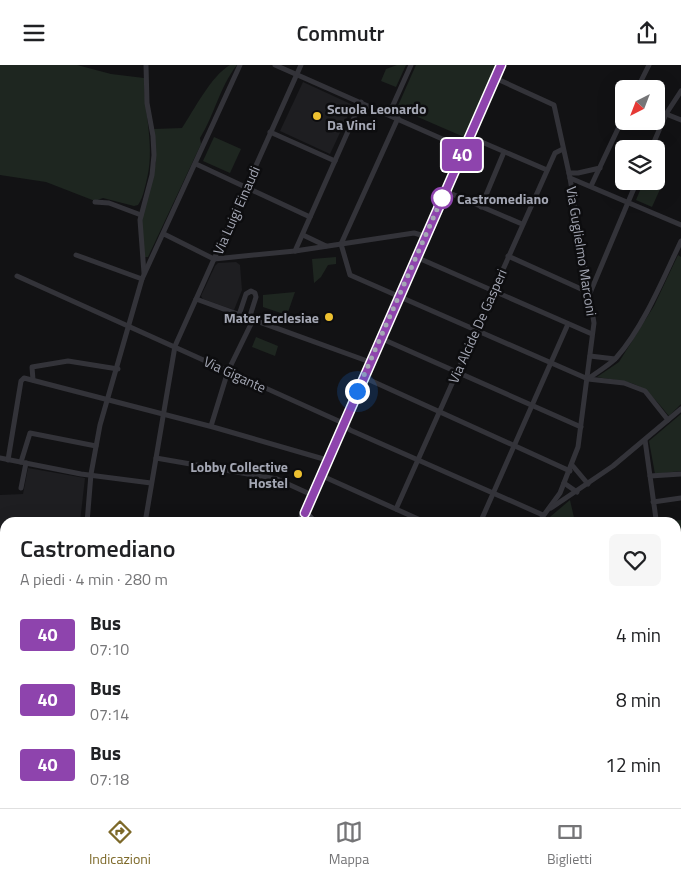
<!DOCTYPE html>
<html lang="it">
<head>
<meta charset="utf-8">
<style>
	body { margin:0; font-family:"Titillium Web",sans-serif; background:#f6f6f6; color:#202124; height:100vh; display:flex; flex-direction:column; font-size:19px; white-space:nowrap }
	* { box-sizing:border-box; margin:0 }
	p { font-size:16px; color:#757577 }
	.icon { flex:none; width:28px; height:28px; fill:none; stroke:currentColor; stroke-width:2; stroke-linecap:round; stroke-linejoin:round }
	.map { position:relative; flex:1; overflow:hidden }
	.details { position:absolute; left:0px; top:452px; width:681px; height:291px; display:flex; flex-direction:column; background:#fff; border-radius:15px 15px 0 0; box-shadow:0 5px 20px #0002 }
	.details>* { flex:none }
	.badge { padding:0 10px; border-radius:4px; font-size:18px; line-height:32px }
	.needle { width:32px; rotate:222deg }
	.controls { position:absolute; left:615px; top:15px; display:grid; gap:10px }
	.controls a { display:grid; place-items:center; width:50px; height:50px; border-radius:8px; background:#fff; box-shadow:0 5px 20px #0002; font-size:25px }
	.you { position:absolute; width:25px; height:25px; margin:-12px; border:4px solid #fff; border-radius:50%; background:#1a73e8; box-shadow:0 0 0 8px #1a73e833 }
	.map>.badge { position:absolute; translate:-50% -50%; box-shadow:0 0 0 2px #fff }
	.round { display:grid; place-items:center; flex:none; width:52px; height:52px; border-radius:8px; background:#f6f6f6 }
	.headline { display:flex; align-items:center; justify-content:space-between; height:85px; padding:0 20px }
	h1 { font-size:24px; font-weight:600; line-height:38px }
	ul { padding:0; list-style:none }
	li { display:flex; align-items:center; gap:15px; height:65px; padding:0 20px }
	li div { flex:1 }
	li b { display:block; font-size:19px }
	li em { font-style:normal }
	li .badge { min-width:55px; font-weight:700; text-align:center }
	header { display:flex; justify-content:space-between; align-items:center; height:65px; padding:0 20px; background:#fff; font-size:22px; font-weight:600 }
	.tab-bar { display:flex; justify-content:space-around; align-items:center; height:70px; border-top:1px solid #e0e0e0; background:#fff; font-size:14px; color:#757577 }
	.tab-bar a { display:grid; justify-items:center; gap:2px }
	.tab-bar .on { color:#7d6929 }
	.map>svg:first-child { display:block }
	.built { fill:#1e1e21 }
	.green { fill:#1e2620 }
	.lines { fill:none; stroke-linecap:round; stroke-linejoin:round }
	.pedestrian { stroke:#333339; stroke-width:4 }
	.minor { stroke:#333339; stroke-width:5 }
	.secondary { stroke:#414248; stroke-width:8 }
	.rail-casing { stroke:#4c4d53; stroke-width:3 }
	.rail { stroke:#0d0d0f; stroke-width:1; stroke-dasharray:4; stroke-linecap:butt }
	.line-casing { stroke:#fff; stroke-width:11 }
	.line { stroke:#8e44ad; stroke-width:8 }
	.walk { stroke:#a4a7b4; stroke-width:5; stroke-dasharray:0 9 }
	.poi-dot { fill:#eec130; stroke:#0d0d0f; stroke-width:2 }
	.stop-dot { fill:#fff; stroke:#8e44ad; stroke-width:2.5 }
	.labels { text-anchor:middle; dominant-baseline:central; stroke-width:5; stroke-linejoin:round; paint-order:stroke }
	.poi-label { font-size:14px; font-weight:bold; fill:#a4a7b4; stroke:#0d0d0f; text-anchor:end }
	.stop-label { font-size:14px; font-weight:bold; fill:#a4a7b4; stroke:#0d0d0f; text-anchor:start }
	.street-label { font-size:14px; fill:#a4a7b4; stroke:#0d0d0f }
</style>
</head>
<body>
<header><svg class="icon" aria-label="menu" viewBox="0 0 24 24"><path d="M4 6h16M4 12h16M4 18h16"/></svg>Commutr<svg class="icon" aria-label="share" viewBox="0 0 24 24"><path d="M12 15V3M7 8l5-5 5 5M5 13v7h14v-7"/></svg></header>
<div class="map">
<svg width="681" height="743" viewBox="0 0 681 743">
	<rect width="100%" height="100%" fill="#121214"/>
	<g class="built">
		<path d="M303 17 353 40 330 89 280 66Z"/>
		<path d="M236 197 240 200 242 225 234 245 203 234 201 231 215 201 218 198Z"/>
		<path d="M28 403 85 413 80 457 5 458V467L0 466V430L23 429Z"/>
	</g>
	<g class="green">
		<path d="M0 0H77L111 9 144 13C144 49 156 82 146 118 144 125 143 133 138 140L134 141 103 133 95 136 46 117 0 110Z"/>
		<path d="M230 0H237C219 23 215 49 200 73L201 79 148 192H144L141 159 156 97 154 64 182 63C194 45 211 11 230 0Z"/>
		<path d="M397 0H406L396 22 381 16 386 4Z"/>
		<path d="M416 0H496L464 72 397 43Z"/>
		<path d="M214 72 241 84 230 108 203 96Z"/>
		<path d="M656 109 665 113 652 142 636 135 644 116H656Z"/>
		<path d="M678 190 681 192V339L669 351C641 316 640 319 597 312L619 297 654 241Z"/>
		<path d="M336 192V199L328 200 321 212 314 218 312 194Z"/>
		<path d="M295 227 287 250 263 242V230Z"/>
		<path d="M256 272 278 281 275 291 252 282Z"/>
		<path d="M681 349V406L655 409 649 376Z"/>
		<path d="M570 435 575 457H544Z"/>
		<path d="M681 455V492L676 494V458L658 457Z"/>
		<path d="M0 660 5 661V729L2 737H0Z"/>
	</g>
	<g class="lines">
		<path class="pedestrian" d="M676 657 681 678"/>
		<g class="minor">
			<path d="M275 0 465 84"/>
			<path d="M495 13 554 40 570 113 594 258 578 382 560 428 538 458"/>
			<path d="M637 24 649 0"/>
			<path d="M656 45 681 55"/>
			<path d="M389 49 411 0"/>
			<path d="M398 53 341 179 350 210 588 314 624 318 645 326 668 355"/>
			<path d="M270 67 335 96"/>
			<path d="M454 78 470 72 547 105"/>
			<path d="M651 84 666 49 681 26"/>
			<path d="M196 99 310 152"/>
			<path d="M569 108H578L600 103"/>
			<path d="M570 113 681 160"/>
			<path d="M591 121 624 51"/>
			<path d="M445 126 522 159"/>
			<path d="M95 137 109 138 141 150"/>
			<path d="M481 142 504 87"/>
			<path d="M164 169 214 194 295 186 414 168 425 171"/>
			<path d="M303 170 326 181"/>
			<path d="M295 186 361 37"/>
			<path d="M76 190 142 214"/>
			<path d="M508 191 590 228 637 116"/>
			<path d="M416 192 592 269"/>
			<path d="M144 208 140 155 152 110 154 90 153 71 147 38 146 0"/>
			<path d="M17 211 343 358 350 365 543 450"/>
			<path d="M196 234 370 297"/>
			<path d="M239 250 246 229 251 226 255 228 256 232 249 254"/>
			<path d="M380 273 581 362"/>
			<path d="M590 291 615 294"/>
			<path d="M363 312 570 406"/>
			<path d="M588 314C597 307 608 301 616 293 643 263 664 212 681 176"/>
			<path d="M33 315 32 302 68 296 118 304"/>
			<path d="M211 361 228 306 253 255"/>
			<path d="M645 375 656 454"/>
			<path d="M0 393 81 409 151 418"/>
			<path d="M156 393 277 414 312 430"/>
			<path d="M8 395 21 316 24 313 213 362 327 395"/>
			<path d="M21 397 30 368 96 381"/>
			<path d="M572 400 588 419"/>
			<path d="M320 410 427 458"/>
			<path d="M650 411 681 409"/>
			<path d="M564 418 577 427"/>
			<path d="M21 423 26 398"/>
			<path d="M653 437 681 433"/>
			<path d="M551 443 613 401 681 344"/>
			<path d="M396 444 555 88 563 84"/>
			<path d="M87 458 91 409 100 360 142 214 240 0"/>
			<path d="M145 458 175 281 301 0"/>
			<path d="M480 458 568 259"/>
			<path d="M0 597 5 598"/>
			<path d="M104 739 114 743"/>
			<path d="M215 739 225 743"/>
			<path d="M336 739 334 742 337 743"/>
			<path d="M8 743 10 739"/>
			<path d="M82 743 84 739"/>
			<path d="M285 743 287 739"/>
			<path d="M369 743 371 739"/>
			<path d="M423 743 426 739"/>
			<path d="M560 743 566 739"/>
		</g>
		<g class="secondary">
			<path d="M305 448 314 458"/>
			<path d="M300 458 501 0"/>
			<path d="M663 739 665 743"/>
			<path d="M171 743 172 739"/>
		</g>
		<defs>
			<g id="rail">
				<path d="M676 502 681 499"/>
				<path d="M408 743 410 739"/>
			</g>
		</defs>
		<use href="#rail" class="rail-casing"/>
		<use href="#rail" class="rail"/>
	</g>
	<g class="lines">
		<defs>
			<path id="line" d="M305 448 501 0"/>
		</defs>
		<use href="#line" class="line-casing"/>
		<use href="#line" class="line"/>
		<path class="walk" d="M357 326 442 133"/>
	</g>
	<g class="poi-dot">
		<circle cx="317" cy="51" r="5"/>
		<circle cx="329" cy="252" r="5"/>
		<circle cx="298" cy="409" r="5"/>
	</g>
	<circle class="stop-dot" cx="442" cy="133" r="10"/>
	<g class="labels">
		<g class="poi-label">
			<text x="327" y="43" text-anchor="start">Scuola Leonardo<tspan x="327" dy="16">Da Vinci</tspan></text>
			<text x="319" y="252">Mater Ecclesiae</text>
			<text x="288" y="401">Lobby Collective<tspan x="288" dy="16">Hostel</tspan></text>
		</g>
		<g class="stop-label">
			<text x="457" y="133">Castromediano</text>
		</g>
		<g class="street-label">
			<text transform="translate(236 145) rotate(-66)">Via Luigi Einaudi</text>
			<text transform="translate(582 186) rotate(81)">Via Guglielmo Marconi</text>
			<text transform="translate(477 261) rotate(-66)">Via Alcide De Gasperi</text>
			<text transform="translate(235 309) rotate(25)">Via Gigante</text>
		</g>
	</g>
</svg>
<div class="controls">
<a><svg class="needle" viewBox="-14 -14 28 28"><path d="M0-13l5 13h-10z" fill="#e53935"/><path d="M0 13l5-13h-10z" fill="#757577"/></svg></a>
<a><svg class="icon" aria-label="layers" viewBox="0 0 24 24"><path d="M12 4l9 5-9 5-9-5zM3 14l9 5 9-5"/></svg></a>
</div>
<div class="you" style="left:357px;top:326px"></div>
<b class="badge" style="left:462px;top:90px;background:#8e44ad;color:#fff">40</b>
<section class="details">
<div class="headline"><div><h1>Castromediano</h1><p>A piedi · 4 min · 280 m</p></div><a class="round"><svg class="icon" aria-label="heart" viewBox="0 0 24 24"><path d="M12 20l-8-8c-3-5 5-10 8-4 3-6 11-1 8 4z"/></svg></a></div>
<ul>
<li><span class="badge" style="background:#8e44ad;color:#fff">40</span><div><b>Bus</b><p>07:10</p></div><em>4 min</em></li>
<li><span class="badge" style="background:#8e44ad;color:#fff">40</span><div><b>Bus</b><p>07:14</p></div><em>8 min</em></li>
<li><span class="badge" style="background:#8e44ad;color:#fff">40</span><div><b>Bus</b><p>07:18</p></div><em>12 min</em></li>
</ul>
</section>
</div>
<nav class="tab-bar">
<a class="on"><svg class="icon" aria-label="directions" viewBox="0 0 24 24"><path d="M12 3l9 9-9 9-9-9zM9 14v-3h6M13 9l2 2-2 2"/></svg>Indicazioni</a>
<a><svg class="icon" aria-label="map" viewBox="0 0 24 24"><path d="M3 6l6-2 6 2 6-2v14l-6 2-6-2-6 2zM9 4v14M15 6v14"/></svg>Mappa</a>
<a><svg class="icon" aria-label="tickets" viewBox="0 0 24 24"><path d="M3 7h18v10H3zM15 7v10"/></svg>Biglietti</a>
</nav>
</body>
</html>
